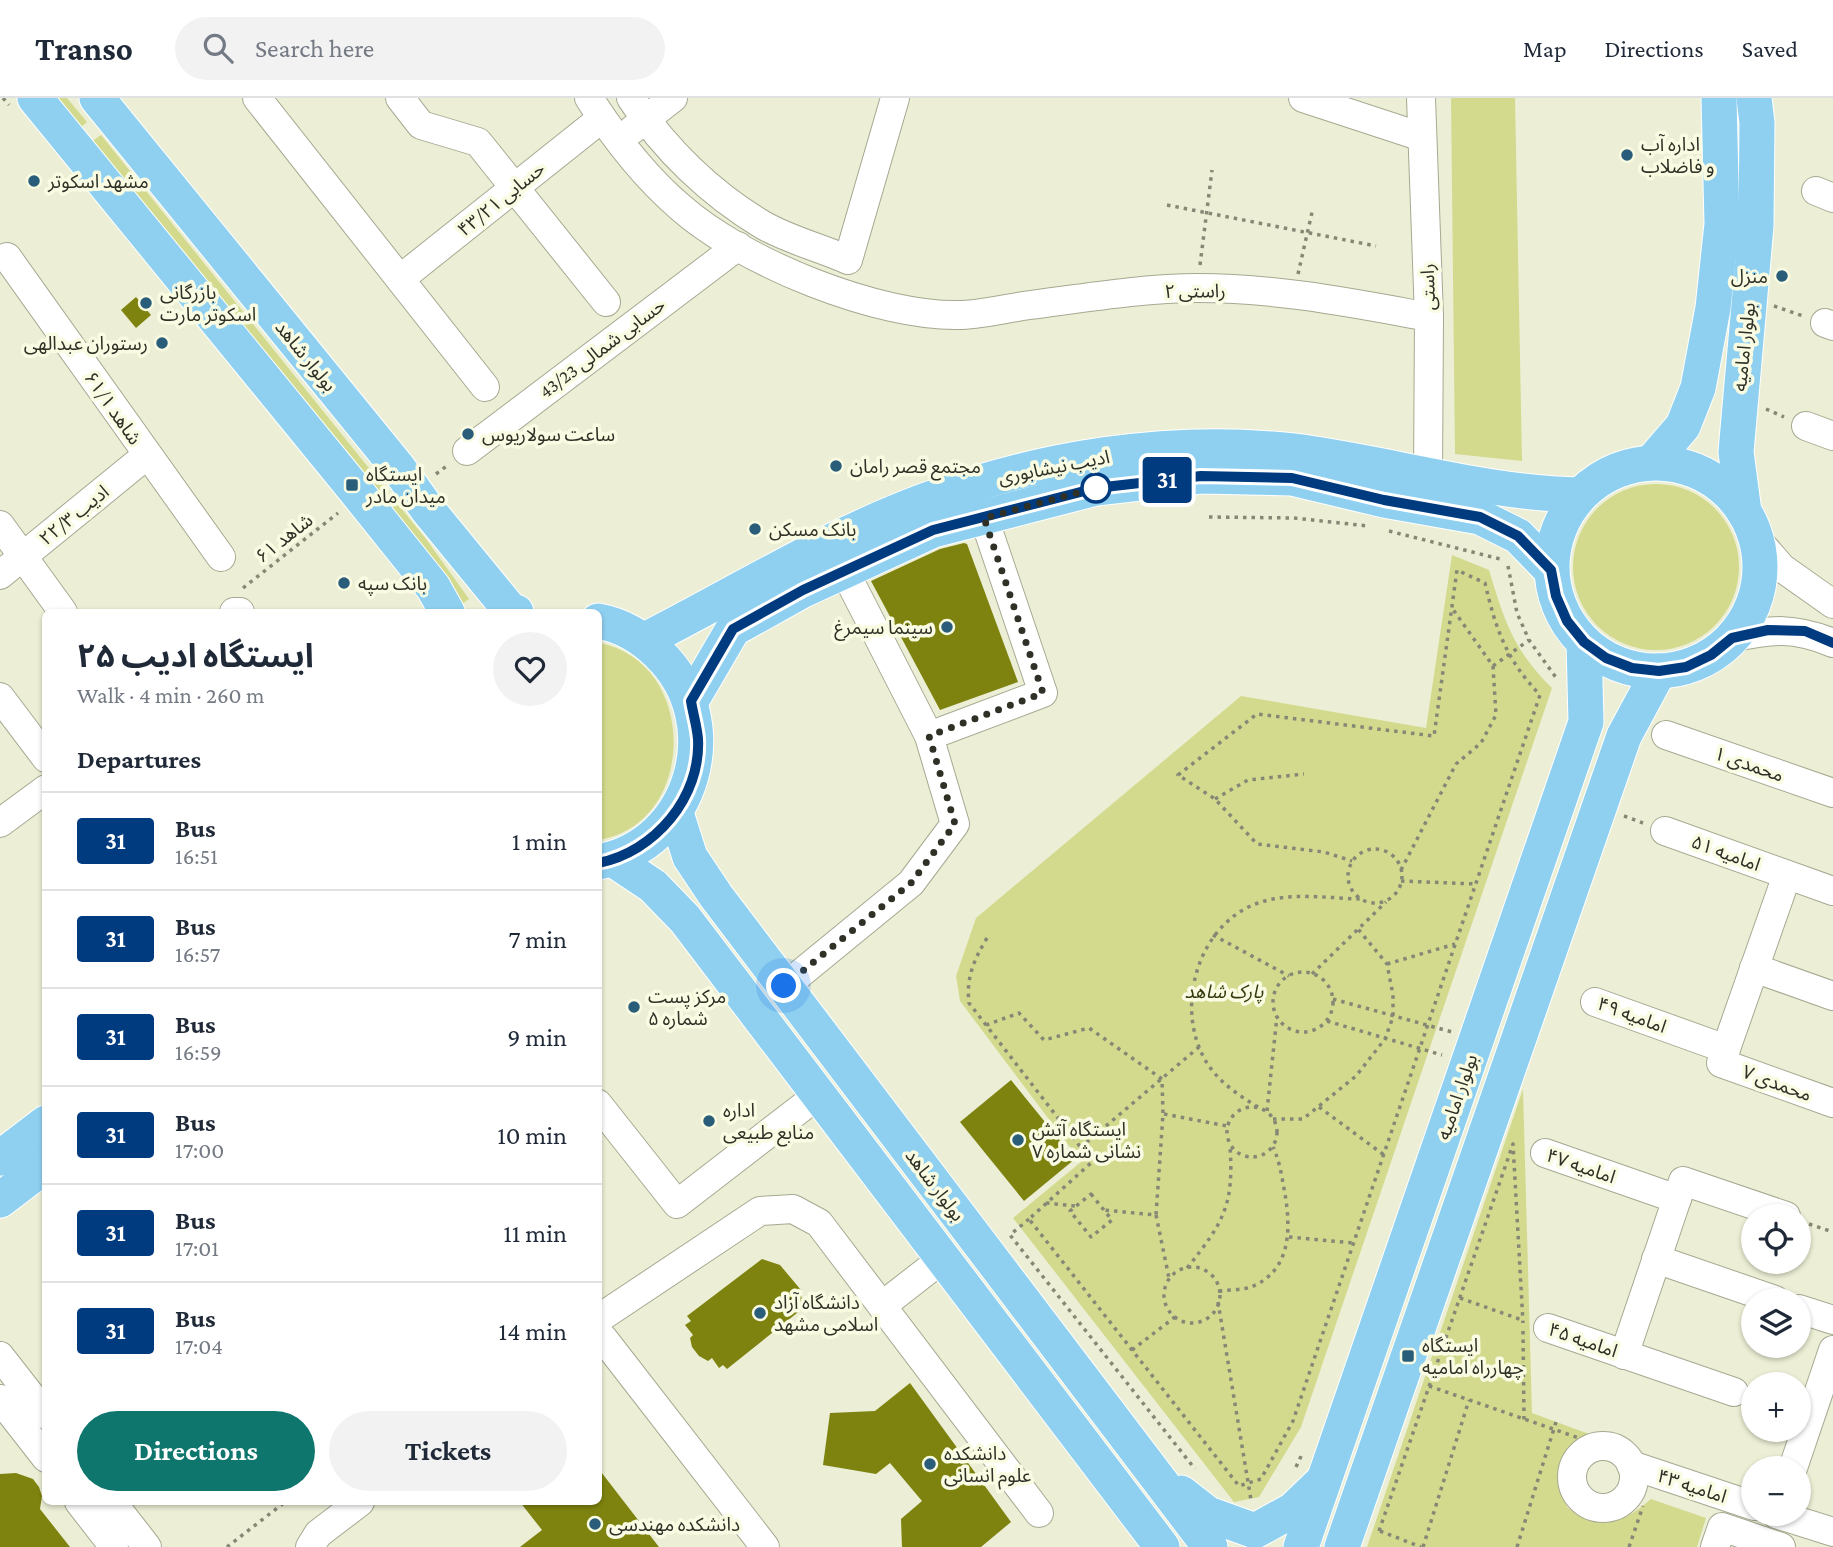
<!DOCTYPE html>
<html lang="en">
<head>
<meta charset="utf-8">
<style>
	body { margin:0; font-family:"Crimson Pro","Noto Sans Arabic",serif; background:#f2f2f3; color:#1f2937; height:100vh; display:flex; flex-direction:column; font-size:26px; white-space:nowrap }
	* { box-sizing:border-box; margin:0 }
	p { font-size:23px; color:#747a83 }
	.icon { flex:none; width:38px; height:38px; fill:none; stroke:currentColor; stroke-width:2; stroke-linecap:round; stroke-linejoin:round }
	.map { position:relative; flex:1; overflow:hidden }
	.details { position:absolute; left:42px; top:511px; width:560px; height:896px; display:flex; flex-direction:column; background:#fff; border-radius:10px; box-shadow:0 2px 5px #0004 }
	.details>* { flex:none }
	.badge { padding:0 14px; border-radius:5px; font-size:24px; line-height:46px }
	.fabs { position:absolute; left:1741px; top:1106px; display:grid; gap:14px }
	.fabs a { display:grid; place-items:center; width:70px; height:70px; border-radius:50%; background:#fff; box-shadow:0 2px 5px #0004; font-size:35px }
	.you { position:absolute; width:35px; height:35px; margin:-18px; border:5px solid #fff; border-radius:50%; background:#1a73e8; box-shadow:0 0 0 10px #1a73e833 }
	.map>.badge { position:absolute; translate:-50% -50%; box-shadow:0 0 0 4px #fff }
	h2 { padding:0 35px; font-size:26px; line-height:63px }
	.round { display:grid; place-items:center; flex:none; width:74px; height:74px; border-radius:37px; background:#f2f2f3 }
	.head { display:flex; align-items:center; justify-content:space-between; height:119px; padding:0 35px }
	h1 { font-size:33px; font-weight:700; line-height:52px }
	.primary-button { display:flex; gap:14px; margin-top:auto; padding:14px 35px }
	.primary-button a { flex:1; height:80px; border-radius:42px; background:#0f766e; color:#fff; font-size:28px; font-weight:700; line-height:80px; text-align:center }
	.primary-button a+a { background:#f2f2f3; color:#1f2937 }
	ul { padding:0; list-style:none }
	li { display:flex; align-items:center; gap:21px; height:98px; padding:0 35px; border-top:2px solid #e0e1e3 }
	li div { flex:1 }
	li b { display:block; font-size:26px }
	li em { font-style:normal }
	li .badge { min-width:77px; font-weight:700; text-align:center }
	header { display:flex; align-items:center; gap:42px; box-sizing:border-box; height:98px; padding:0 35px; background:#fff; border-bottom:2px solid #e0e1e3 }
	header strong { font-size:33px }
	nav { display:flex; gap:38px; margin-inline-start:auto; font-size:24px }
	.search { width:490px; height:63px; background:#f2f2f3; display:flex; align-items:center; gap:18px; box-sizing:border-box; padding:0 24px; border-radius:38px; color:#747a83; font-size:26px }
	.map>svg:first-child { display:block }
	.green { fill:#d3da8d }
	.building { fill:#7e830f }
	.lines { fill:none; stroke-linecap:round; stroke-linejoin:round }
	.minor-casing { stroke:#a6a991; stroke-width:30 }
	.major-casing { stroke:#fff; stroke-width:37 }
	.path { stroke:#868876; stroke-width:3.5; stroke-dasharray:3.5 5; stroke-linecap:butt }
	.minor { stroke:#fff; stroke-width:28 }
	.major { stroke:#8fd0f1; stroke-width:35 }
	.line-casing { stroke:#fff; stroke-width:16 }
	.line { stroke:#003b80; stroke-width:10 }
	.walk { stroke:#2f3026; stroke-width:7; stroke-dasharray:0 12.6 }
	.poi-dot { fill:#295d79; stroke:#f9fce2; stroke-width:2.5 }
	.stop-dot { fill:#fff; stroke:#003b80; stroke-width:3.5 }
	.labels { text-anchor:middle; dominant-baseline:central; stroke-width:7; stroke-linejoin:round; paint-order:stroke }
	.poi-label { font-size:19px; fill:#2f3026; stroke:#f9fce2; text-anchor:start }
	.street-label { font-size:19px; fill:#2f3026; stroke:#f9fce2 }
	.park-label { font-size:19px; font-style:italic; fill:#373a0f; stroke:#f9fce2 }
</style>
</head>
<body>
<header>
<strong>Transo</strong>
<div class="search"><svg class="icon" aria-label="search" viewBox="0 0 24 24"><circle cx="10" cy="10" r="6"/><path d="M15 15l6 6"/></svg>Search here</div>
<nav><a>Map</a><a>Directions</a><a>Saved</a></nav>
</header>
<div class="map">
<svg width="1833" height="1449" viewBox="0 0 1833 1449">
	<rect width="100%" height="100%" fill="#ecefd5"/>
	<g class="green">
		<path d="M56 0H67L87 24 80 30Z"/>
		<path d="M1451 0H1515L1522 363 1455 356Z"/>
		<path d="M101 37 426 441 469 501 462 506 91 44Z"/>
		<circle cx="1656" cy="469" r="83"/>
		<path d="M1452 457 1489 472C1504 522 1514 553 1552 590L1301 1329 1259 1399 1234 1404 1013 1120 1081 1064 960 903 956 878 976 820 1241 598 1426 630Z"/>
		<path d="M599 545C698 563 699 725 599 742Z"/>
		<path d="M1523 991 1532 1315 1600 1340C1562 1361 1558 1366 1567 1409 1599 1434 1621 1427 1651 1401L1706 1420 1697 1449H1367Z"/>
	</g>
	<g class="building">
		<path d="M136 199 151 217 136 230 121 212Z"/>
		<path d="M964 445 967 446 1018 584 940 612 871 483 940 451Z"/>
		<path d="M1011 982 1075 1061 1024 1103 960 1024Z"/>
		<path d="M762 1161 780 1167 801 1192 802 1211 727 1271 723 1267 719 1270 712 1260 708 1263 699 1258 692 1249 690 1240 693 1237 685 1227 691 1223 687 1218Z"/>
		<path d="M910 1285 1011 1424 981 1449H902L901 1421 922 1403 890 1365 876 1376 823 1367 830 1315 875 1313Z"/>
		<path d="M598 1370 659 1449H520L542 1432 520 1404H598Z"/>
		<path d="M16 1375 33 1381 39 1389 42 1398 40 1411 70 1449H0V1376Z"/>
	</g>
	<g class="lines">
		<defs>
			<g id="minor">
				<path d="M257 0 485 289"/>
				<path d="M400 0 421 27 478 44 606 204"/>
				<path d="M589 0C614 39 645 79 680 109 742 164 879 220 962 217 985 216 1008 210 1030 207 1084 200 1145 190 1198 190 1277 190 1352 205 1429 219"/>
				<path d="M631 0C664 51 711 96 763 127 789 142 821 150 848 162L895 0"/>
				<path d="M1303 0 1422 39"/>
				<path d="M1421 0 1429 219 1428 378"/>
				<path d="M632 32 673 0"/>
				<path d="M1816 93 1833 100"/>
				<path d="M7 159 221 459"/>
				<path d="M400 181 602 20"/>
				<path d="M1825 225 1833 228"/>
				<path d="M1806 328 1833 338"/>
				<path d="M467 353 738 148"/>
				<path d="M0 427 63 514"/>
				<path d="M1755 439 1782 470 1833 506"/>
				<path d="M844 472 929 638 1043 595 984 420"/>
				<path d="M0 477 147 357"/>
				<path d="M234 514H240"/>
				<path d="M1732 540C1772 531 1794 529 1833 545"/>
				<path d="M0 599 46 660"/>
				<path d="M1666 637 1833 695"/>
				<path d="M0 725 46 691"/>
				<path d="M1665 733 1833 793"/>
				<path d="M1787 777 1721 965 1833 1005"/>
				<path d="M1754 870 1833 898"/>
				<path d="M784 889 911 785 955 726 929 638"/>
				<path d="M1595 904 1726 951"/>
				<path d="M598 1006 677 1106 818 997"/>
				<path d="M1545 1055 1677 1101"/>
				<path d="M1656 1161 1775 1202"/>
				<path d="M883 1207 942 1161"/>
				<path d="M1799 1211 1833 1222"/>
				<path d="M598 1221 760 1113 793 1111 819 1125 1039 1415"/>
				<path d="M1548 1230 1734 1294"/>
				<path d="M598 1238 603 1240 765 1449"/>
				<path d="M1624 1257 1683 1083 1786 1118"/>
				<path d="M0 1258 46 1317"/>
				<path d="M0 1301 46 1360"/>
				<circle cx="1603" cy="1379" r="31"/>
				<path d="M1631 1367 1754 1408"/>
				<path d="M1793 1370 1833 1252"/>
				<path d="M79 1404 114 1449"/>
				<path d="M112 1404 147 1449"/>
				<path d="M1776 1416 1833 1434"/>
				<path d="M310 1449 318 1436 360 1404"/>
				<path d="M1715 1449 1722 1429 1781 1449"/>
			</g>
			<g id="major">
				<path d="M35 0 360 398 433 489 447 514"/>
				<path d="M97 0 399 371 428 412 510 512 516 514"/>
				<path d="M1652 364 1683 328 1698 290 1713 210 1722 126 1719 0"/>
				<circle cx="1656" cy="469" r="104"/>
				<path d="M1744 414 1736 354 1756 128 1757 25 1754 0"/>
				<path d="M598 523C621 527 643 540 659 556 728 622 695 747 598 764"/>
				<path d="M645 542C737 495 827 439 924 403 1039 360 1170 339 1293 353 1389 365 1482 395 1580 397"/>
				<path d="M691 603 733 531 803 492 933 432 1096 390 1201 378 1292 380 1384 402 1480 419 1518 438 1551 472"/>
				<path d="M676 715 690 759 716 798 1210 1449"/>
				<path d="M614 762 653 788 685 821 1162 1449"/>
				<path d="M0 1060 46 1025"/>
				<path d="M0 1102 46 1067"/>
				<path d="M1181 1395 1208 1416 1255 1433 1293 1412 1322 1384"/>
				<path d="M1301 1449 1586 624 1584 544"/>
				<path d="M1342 1449 1624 638 1659 573"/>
			</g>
		</defs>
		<use href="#minor" class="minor-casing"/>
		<use href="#major" class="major-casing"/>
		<g class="path">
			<path d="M3 0 9 7"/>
			<path d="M1167 107 1376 148"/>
			<path d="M1200 167 1212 72"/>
			<path d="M1298 176 1313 110"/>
			<path d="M1774 208 1803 218"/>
			<path d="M1766 311 1784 319"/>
			<path d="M436 376 448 367"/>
			<path d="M1209 419 1294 420 1368 428"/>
			<path d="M1389 433 1500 461"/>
			<path d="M1508 468 1517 515 1529 542 1557 581"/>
			<path d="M243 490 338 415"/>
			<path d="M1493 568 1529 542"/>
			<path d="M1215 701 1248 682 1304 676"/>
			<path d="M1624 718 1643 725"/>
			<circle cx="1375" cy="778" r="27"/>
			<path d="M1401 772 1456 666 1481 645 1496 617 1493 568 1452 510"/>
			<path d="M1401 783 1476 786"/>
			<path d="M1213 837 1289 878"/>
			<path d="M987 840C974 862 966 879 969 905L1092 1064 1029 1121 1239 1388 1261 1381 1293 1323 1540 597C1506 561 1496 532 1485 485L1457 472 1434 638 1257 616 1178 677 1215 701 1257 746 1324 754 1352 763"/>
			<path d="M1387 866 1455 846"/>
			<circle cx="1303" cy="904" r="30"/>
			<path d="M1312 876 1386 804"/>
			<path d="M1333 901 1452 934"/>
			<path d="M1327 923 1442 957"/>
			<path d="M986 927 1019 915 1044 942 1089 930 1162 981 1163 1016 1156 1117 1103 1112"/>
			<circle cx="1252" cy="1034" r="25"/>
			<path d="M1258 1009C1233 994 1210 978 1199 949 1178 896 1203 824 1258 805 1289 794 1328 800 1360 801"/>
			<path d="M1319 1009 1384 1057"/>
			<path d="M1267 1013 1277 918"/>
			<path d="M1164 1016 1227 1028"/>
			<path d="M1273 1021H1303L1356 978 1385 941 1393 919V897L1387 866 1358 831"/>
			<path d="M1080 1050 1199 949"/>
			<path d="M1091 1096 1112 1122 1091 1139 1070 1113Z"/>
			<path d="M1046 1105 1075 1108"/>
			<path d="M1156 1117 1169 1180"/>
			<path d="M1029 1121 1010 1137 1195 1371"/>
			<path d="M1809 1126 1833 1134"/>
			<path d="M1289 1139 1353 1145"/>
			<circle cx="1192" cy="1197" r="28"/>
			<path d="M1187 1170C1224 1124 1234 1107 1230 1048"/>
			<path d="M1219 1193C1229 1192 1242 1192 1251 1189 1291 1173 1291 1132 1285 1096 1282 1080 1280 1064 1273 1049"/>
			<path d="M1460 1200 1522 1222"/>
			<path d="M1218 1204 1251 1402"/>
			<path d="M1523 1233 1524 1322"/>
			<path d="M1132 1252 1175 1219"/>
			<path d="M1429 1288 1602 1348"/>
			<path d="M1296 1369 1303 1354"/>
			<path d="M1379 1433 1513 1046 1523 1225"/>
			<path d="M1380 1433 1421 1449"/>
			<path d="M227 1449 285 1404"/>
			<path d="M1423 1449 1469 1302"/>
			<path d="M1517 1449 1556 1324"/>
			<path d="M1629 1449 1643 1408"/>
		</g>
		<use href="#minor" class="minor"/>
		<use href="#major" class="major"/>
	</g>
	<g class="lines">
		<defs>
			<path id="line" d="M598 765C655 754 701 699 698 641 697 628 693 616 691 603L733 531 803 492 933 432 1096 390 1201 378 1292 380 1384 402 1480 419 1518 438 1551 472 1556 498 1567 523 1584 544 1606 560 1632 570 1659 573 1686 569 1711 557 1732 540 1768 532 1805 533 1833 545"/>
		</defs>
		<use href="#line" class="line-casing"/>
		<use href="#line" class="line"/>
		<path class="walk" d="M784 888 911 785 955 726 929 638 1043 595 984 420 1096 390"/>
	</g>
	<g class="poi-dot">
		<circle cx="1627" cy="57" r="7"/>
		<circle cx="34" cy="83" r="7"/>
		<circle cx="1782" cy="178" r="7"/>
		<circle cx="146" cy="205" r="7"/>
		<circle cx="162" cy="245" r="7"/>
		<circle cx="468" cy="336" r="7"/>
		<circle cx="836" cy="368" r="7"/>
		<rect x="345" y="380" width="14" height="14" rx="3.5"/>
		<circle cx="755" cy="431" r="7"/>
		<circle cx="344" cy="485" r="7"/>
		<circle cx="947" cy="529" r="7"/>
		<circle cx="634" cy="909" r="7"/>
		<circle cx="709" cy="1023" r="7"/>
		<circle cx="1018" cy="1042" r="7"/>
		<circle cx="760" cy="1215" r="7"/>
		<rect x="1401" y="1251" width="14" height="14" rx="3.5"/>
		<circle cx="930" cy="1366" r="7"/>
		<circle cx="595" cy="1426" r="7"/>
	</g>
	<circle class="stop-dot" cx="1096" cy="390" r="14"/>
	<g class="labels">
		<g class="poi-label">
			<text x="1641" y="46">اداره آب<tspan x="1641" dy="22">و فاضلاب</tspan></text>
			<text x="48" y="83">مشهد اسکوتر</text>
			<text x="1768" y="178" text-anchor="end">منزل</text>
			<text x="160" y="194">بازرگانی<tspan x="160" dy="22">اسکوتر مارت</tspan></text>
			<text x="148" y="245" text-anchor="end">رستوران عبدالهی</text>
			<text x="482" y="336">ساعت سولاریوس</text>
			<text x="850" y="368">مجتمع قصر رامان</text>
			<text x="366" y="376">ایستگاه<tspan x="366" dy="22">میدان مادر</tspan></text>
			<text x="769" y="431">بانک مسکن</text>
			<text x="358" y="485">بانک سپه</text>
			<text x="933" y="529" text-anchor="end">سینما سیمرغ</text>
			<text x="648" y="898">مرکز پست<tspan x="648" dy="22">شماره ۵</tspan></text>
			<text x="723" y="1012">اداره<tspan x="723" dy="22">منابع طبیعی</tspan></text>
			<text x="1032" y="1031">ایستگاه آتش<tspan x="1032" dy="22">نشانی شماره ۷</tspan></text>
			<text x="774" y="1204">دانشگاه آزاد<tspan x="774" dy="22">اسلامی مشهد</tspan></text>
			<text x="1422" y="1247">ایستگاه<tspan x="1422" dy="22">چهارراه امامیه</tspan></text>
			<text x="944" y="1355">دانشکده<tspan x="944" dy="22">علوم انسانی</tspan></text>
			<text x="609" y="1426">دانشکده مهندسی</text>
		</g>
		<g class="street-label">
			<text transform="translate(501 101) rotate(-39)">حسابی ۴۳/۲۱</text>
			<text transform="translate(1428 189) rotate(-92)">راستی</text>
			<text transform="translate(1195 193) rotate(-1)">راستی ۲</text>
			<text transform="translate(1744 249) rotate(-84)">بولوار امامیه</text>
			<text transform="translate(602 250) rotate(-37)">حسابی شمالی 43/23</text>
			<text transform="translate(306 258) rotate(51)">بولوار شاهد</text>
			<text transform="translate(113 310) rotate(55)">شاهد ۶۱/۱</text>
			<text transform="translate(1054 369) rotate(-11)">ادیب نیشابوری</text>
			<text transform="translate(74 417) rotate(-39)">ادیب ۲۲/۳</text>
			<text transform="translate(284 440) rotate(-38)">شاهد ۶۱</text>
			<text transform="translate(1749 666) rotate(19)">محمدی ۱</text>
			<text transform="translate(1726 755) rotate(20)">امامیه ۵۱</text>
			<text transform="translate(1632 917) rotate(20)">امامیه ۴۹</text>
			<text transform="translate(1777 985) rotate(20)">محمدی ۷</text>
			<text transform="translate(1457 999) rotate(-71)">بولوار امامیه</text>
			<text transform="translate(1581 1068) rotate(19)">امامیه ۴۷</text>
			<text transform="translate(935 1087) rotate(53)">بولوار شاهد</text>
			<text transform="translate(1583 1242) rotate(19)">امامیه ۴۵</text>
			<text transform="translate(1692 1388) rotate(18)">امامیه ۴۳</text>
		</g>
		<g class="park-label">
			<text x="1224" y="893">پارک شاهد</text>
		</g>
	</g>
</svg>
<div class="fabs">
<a><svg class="icon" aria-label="locate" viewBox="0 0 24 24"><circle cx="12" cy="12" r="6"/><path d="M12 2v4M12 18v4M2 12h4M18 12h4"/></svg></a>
<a><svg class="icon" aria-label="layers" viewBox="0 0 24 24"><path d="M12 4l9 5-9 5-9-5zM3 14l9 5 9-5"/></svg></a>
<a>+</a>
<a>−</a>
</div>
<div class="you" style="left:784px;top:888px"></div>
<b class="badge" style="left:1167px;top:382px;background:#003b80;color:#fff">31</b>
<section class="details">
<div class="head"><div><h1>ایستگاه ادیب ۲۵</h1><p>Walk · 4 min · 260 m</p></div><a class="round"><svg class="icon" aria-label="heart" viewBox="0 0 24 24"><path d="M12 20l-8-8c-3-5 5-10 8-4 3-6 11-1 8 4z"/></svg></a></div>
<h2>Departures</h2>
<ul>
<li><span class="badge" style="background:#003b80;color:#fff">31</span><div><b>Bus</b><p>16:51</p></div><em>1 min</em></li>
<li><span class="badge" style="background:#003b80;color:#fff">31</span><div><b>Bus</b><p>16:57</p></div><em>7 min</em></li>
<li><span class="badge" style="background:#003b80;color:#fff">31</span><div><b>Bus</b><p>16:59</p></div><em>9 min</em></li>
<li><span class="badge" style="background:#003b80;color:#fff">31</span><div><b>Bus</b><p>17:00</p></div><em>10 min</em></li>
<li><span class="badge" style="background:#003b80;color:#fff">31</span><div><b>Bus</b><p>17:01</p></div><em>11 min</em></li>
<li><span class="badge" style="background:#003b80;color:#fff">31</span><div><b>Bus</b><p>17:04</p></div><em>14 min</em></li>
</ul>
<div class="primary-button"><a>Directions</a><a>Tickets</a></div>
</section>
</div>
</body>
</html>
